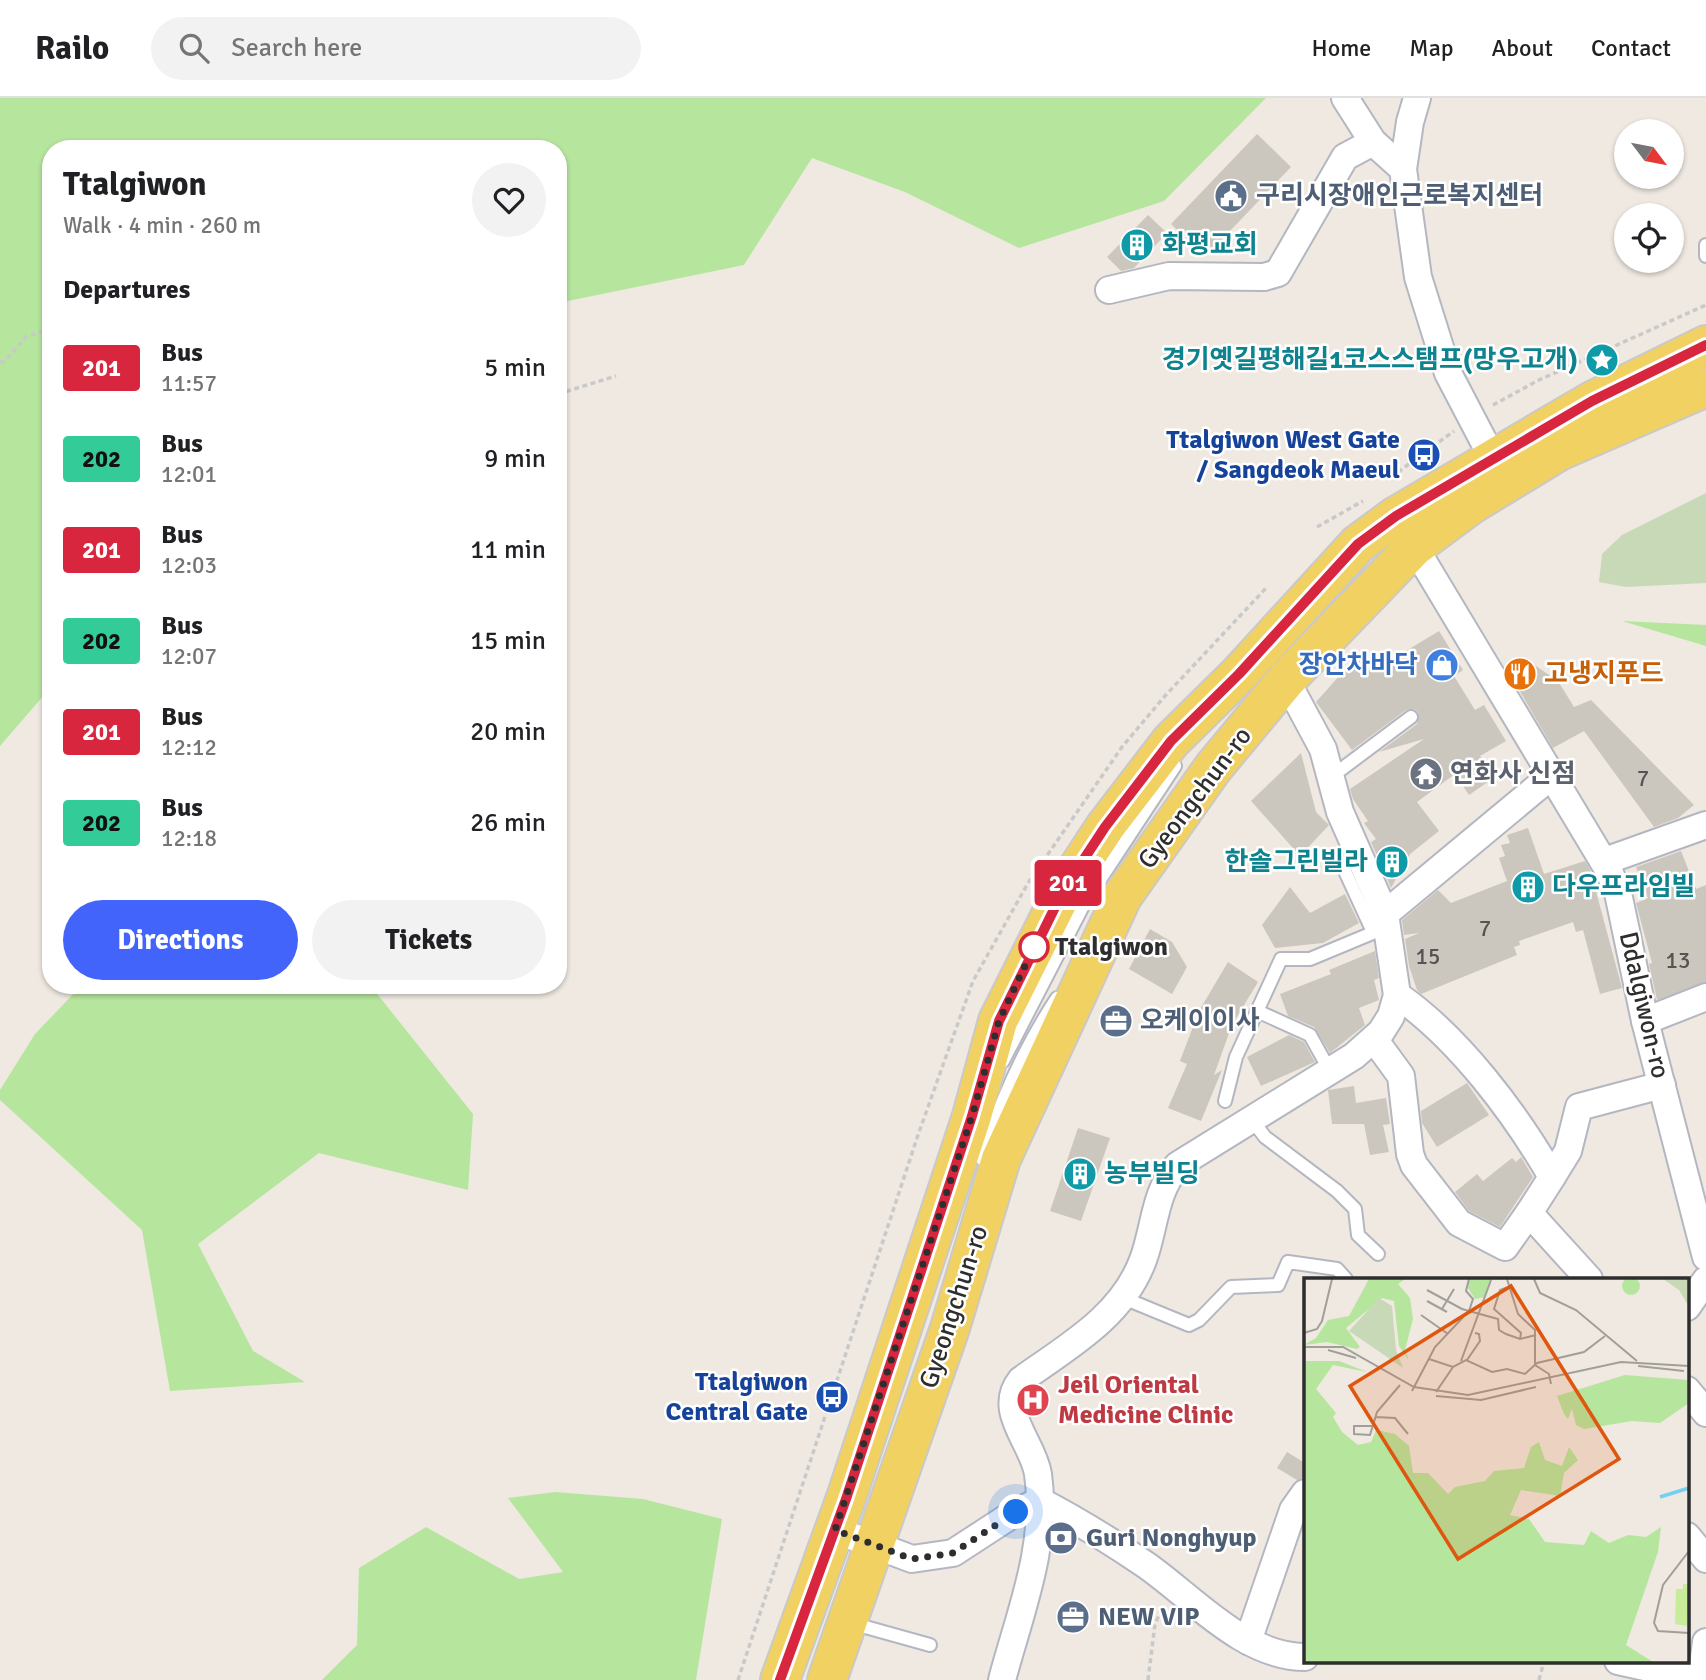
<!DOCTYPE html>
<html lang="en">
<head>
<meta charset="utf-8">
<style>
	body { margin:0; font-family:Signika,"Noto Sans KR",sans-serif; background:#f2f2f2; color:#202124; height:100vh; display:flex; flex-direction:column; font-size:26px; white-space:nowrap }
	* { box-sizing:border-box; margin:0 }
	p { font-size:23px; color:#757577 }
	.icon { flex:none; width:38px; height:38px; fill:none; stroke:currentColor; stroke-width:2; stroke-linecap:round; stroke-linejoin:round }
	.map { position:relative; flex:1; overflow:hidden }
	.side { position:absolute; left:42px; top:42px; width:525px; height:854px; display:flex; flex-direction:column; background:#fff; border-radius:28px; box-shadow:0 2px 5px #0004 }
	.side>* { flex:none }
	.badge { padding:0 14px; border-radius:5px; font-size:24px; line-height:46px }
	.needle { width:46px; rotate:122deg }
	.controls { position:absolute; left:1614px; top:21px; display:grid; gap:14px }
	.controls a { display:grid; place-items:center; width:70px; height:70px; border-radius:50%; background:#fff; box-shadow:0 2px 5px #0004; font-size:35px }
	.you { position:absolute; width:35px; height:35px; margin:-18px; border:5px solid #fff; border-radius:50%; background:#1a73e8; box-shadow:0 0 0 10px #1a73e833 }
	.map>.badge { position:absolute; translate:-50% -50%; box-shadow:0 0 0 4px #fff }
	h2 { padding:0 21px; font-size:26px; line-height:63px }
	.round { display:grid; place-items:center; flex:none; width:74px; height:74px; border-radius:37px; background:#f2f2f2 }
	.head { display:flex; align-items:center; justify-content:space-between; height:119px; padding:0 21px }
	h1 { font-size:33px; font-weight:800; line-height:52px }
	.action { display:flex; gap:14px; margin-top:auto; padding:14px 21px }
	.action a { flex:1; height:80px; border-radius:42px; background:#4264fb; color:#fff; font-size:28px; font-weight:800; line-height:80px; text-align:center }
	.action a+a { background:#f2f2f2; color:#202124 }
	ul { padding:0; list-style:none }
	li { display:flex; align-items:center; gap:21px; height:91px; padding:0 21px }
	li div { flex:1 }
	li b { display:block; font-size:26px }
	li em { font-style:normal }
	li .badge { min-width:77px; font-weight:700; text-align:center }
	header { display:flex; align-items:center; gap:42px; box-sizing:border-box; height:98px; padding:0 35px; background:#fff; border-bottom:2px solid #e0e0e0 }
	header strong { font-size:33px }
	nav { display:flex; gap:38px; margin-inline-start:auto; font-size:24px }
	.search { width:490px; height:63px; background:#f2f2f2; display:flex; align-items:center; gap:18px; box-sizing:border-box; padding:0 24px; border-radius:38px; color:#757577; font-size:26px }
	.map>svg:first-child { display:block }
	.green { fill:#b6e59e }
	.cemetery { fill:#c8d9b8 }
	.building { fill:#cbc7bf }
	.lines { fill:none; stroke-linecap:round; stroke-linejoin:round }
	.service-casing { stroke:#b4b7c1; stroke-width:16 }
	.minor-casing { stroke:#b4b7c1; stroke-width:30 }
	.primary-casing { stroke:#c9c9c9; stroke-width:42 }
	.path { stroke:#c9c9c9; stroke-width:3.5; stroke-dasharray:5 3.5; stroke-linecap:butt }
	.service { stroke:#fff; stroke-width:12 }
	.minor { stroke:#fff; stroke-width:26 }
	.primary { stroke:#f2d163; stroke-width:38 }
	.line-casing { stroke:#fff; stroke-width:16 }
	.line { stroke:#d7263d; stroke-width:10 }
	.walk { stroke:#2e2e2e; stroke-width:7; stroke-dasharray:0 12.6 }
	.stop-dot { fill:#fff; stroke:#d7263d; stroke-width:3.5 }
	.labels { text-anchor:middle; dominant-baseline:central; stroke-width:5; stroke-linejoin:round; paint-order:stroke }
	.number-label { font-size:23px; fill:#555452 }
	.service-label { font-size:26px; font-weight:bold; fill:#4e5e75; stroke:#fff; text-anchor:start }
	.culture-label { font-size:26px; font-weight:bold; fill:#0d838f; stroke:#fff; text-anchor:start }
	.transit-label { font-size:26px; font-weight:bold; fill:#164399; stroke:#fff; text-anchor:end }
	.shop-label { font-size:26px; font-weight:bold; fill:#366cbe; stroke:#fff; text-anchor:end }
	.food-label { font-size:26px; font-weight:bold; fill:#c56008; stroke:#fff; text-anchor:start }
	.worship-label { font-size:26px; font-weight:bold; fill:#5b616d; stroke:#fff; text-anchor:start }
	.street-label { font-size:26px; fill:#2e2e2e; stroke:#fff }
	.stop-label { font-size:26px; font-weight:bold; fill:#2e2e2e; stroke:#fff; text-anchor:start }
	.health-label { font-size:26px; font-weight:bold; fill:#be3a42; stroke:#fff; text-anchor:start }
	.inset-river { fill:none; stroke:#75cff0; stroke-width:3.5 }
	.inset-road { fill:none; stroke:#a29e99; stroke-width:2 }
	.view { fill:#df570e; fill-opacity:0.15; stroke:#df570e; stroke-width:3.5 }
	.inset-edge { fill:none; stroke:#2e2e2e; stroke-width:3.5 }
</style>
</head>
<body>
<header>
<strong>Railo</strong>
<div class="search"><svg class="icon" aria-label="search" viewBox="0 0 24 24"><circle cx="10" cy="10" r="6"/><path d="M15 15l6 6"/></svg>Search here</div>
<nav><a>Home</a><a>Map</a><a>About</a><a>Contact</a></nav>
</header>
<div class="map">
<svg width="1706" height="1582" viewBox="0 0 1706 1582">
	<rect width="100%" height="100%" fill="#efe9e1"/>
	<g class="green">
		<path d="M0 0H1266L1164 103 1019 150 905 94 812 60 744 167 558 205V51H51V589L0 648Z"/>
		<path d="M1622 523 1706 527V548Z"/>
		<path d="M82 887H370L473 1016 468 1092 319 1055 198 1146 253 1253 305 1284 170 1293 142 1132 0 1002V992L35 936Z"/>
		<path d="M555 1394 643 1401 722 1421 696 1582H322L357 1547 359 1470 426 1429 519 1481 563 1474 508 1400Z"/>
	</g>
	<path class="cemetery" d="M1706 395V485L1626 489 1599 484 1602 456 1622 437Z"/>
	<g class="building">
		<path d="M1257 36 1291 69 1205 159 1171 126Z"/>
		<path d="M1148 117 1167 135 1134 170 1121 173 1107 159Z"/>
		<path d="M1439 533 1463 572 1454 578 1475 612 1484 607 1506 643 1480 658 1495 679 1469 697 1455 676 1417 704 1439 733 1410 756 1391 790 1371 744 1376 741 1364 725 1368 723 1353 701 1350 691 1424 641 1379 654 1417 626 1418 614 1414 611 1406 612 1352 652 1316 604 1357 558 1371 574Z"/>
		<path d="M1527 562 1558 583 1574 609 1591 602 1694 707 1678 720 1654 729 1584 633 1553 650 1508 573Z"/>
		<path d="M1301 655 1316 714 1329 727 1300 758 1251 703Z"/>
		<path d="M1528 730 1544 776 1585 763 1590 771 1622 890 1600 896 1583 832 1576 834 1573 824 1519 843 1520 847 1514 849 1517 857 1421 896 1417 892 1409 868 1405 841 1419 835 1404 837 1402 822 1438 792 1451 805 1507 783 1499 760 1505 758 1501 747 1510 745 1507 737Z"/>
		<path d="M1681 753 1696 791 1706 787V884L1657 902 1649 866 1652 865 1636 805 1648 800 1636 769Z"/>
		<path d="M1290 789 1310 815 1345 796 1359 825 1323 845 1275 850 1262 827Z"/>
		<path d="M1150 831 1172 844 1187 869 1172 896 1129 871Z"/>
		<path d="M1375 853 1379 880 1374 882 1379 902 1359 910 1365 927 1330 955 1314 929 1288 918 1280 896 1331 876 1329 872Z"/>
		<path d="M1228 864 1258 884 1232 927 1214 977 1222 972 1201 1023 1168 1010 1187 966 1180 963 1199 913Z"/>
		<path d="M1289 937 1304 944 1315 964 1261 988 1247 959Z"/>
		<path d="M1467 985 1489 1017 1437 1049 1422 1025 1421 1013Z"/>
		<path d="M1354 988 1356 1005 1386 1000 1390 1026 1383 1027 1389 1054 1370 1057 1364 1026H1332L1328 992Z"/>
		<path d="M1078 1030 1110 1040 1081 1123 1050 1113Z"/>
		<path d="M1521 1059 1533 1079 1500 1129 1469 1113 1455 1094 1477 1076 1483 1083 1512 1060 1516 1064Z"/>
		<path d="M1287 1354 1305 1365V1379L1297 1382 1277 1370Z"/>
	</g>
	<g class="lines">
		<defs>
			<g id="service">
				<path d="M1706 147V158"/>
				<path d="M1331 679 1411 619"/>
				<path d="M1344 771 1373 834"/>
				<path d="M1257 913 1310 937 1330 973"/>
				<path d="M1003 963 1084 806 1175 668"/>
				<path d="M1225 1003 1236 959 1281 861H1310L1387 829"/>
				<path d="M1252 1022 1265 1039 1337 1093 1355 1111 1358 1137 1378 1156"/>
				<path d="M982 1061C1000 1004 1024 950 1057 900"/>
				<path d="M1121 1199 1189 1227 1199 1222 1231 1189 1278 1187 1288 1164 1337 1171 1346 1181"/>
				<path d="M851 1525 930 1547"/>
			</g>
			<g id="minor">
				<path d="M1345 0 1373 44 1403 71 1418 179 1448 275 1493 361"/>
				<path d="M1403 71 1410 24 1417 0"/>
				<path d="M1109 192 1169 178 1264 179 1278 175 1345 59 1373 44"/>
				<path d="M1406 435 1609 773 1618 795 1645 923 1706 1159"/>
				<path d="M1286 582 1323 651 1340 714 1385 816"/>
				<path d="M1605 763 1706 727"/>
				<path d="M1397 897C1459 940 1515 1015 1552 1079L1529 1115 1589 1181"/>
				<path d="M1645 923 1706 899"/>
				<path d="M1374 941 1401 978 1410 1056 1414 1067 1459 1125 1505 1149 1529 1115"/>
				<path d="M1552 1079 1568 1053 1579 1009 1662 987"/>
				<path d="M1687 1209 1706 1182"/>
				<path d="M1687 1292 1706 1315"/>
				<path d="M835 1432 912 1461 953 1455 1016 1414 1040 1403C1077 1422 1112 1444 1146 1467 1193 1500 1244 1559 1305 1559"/>
				<path d="M1687 1438 1706 1461"/>
				<path d="M1248 1543 1293 1412 1305 1395"/>
				<path d="M1618 1563 1703 1582"/>
				<path d="M1002 1582C1020 1514 1048 1448 1038 1376 1033 1344 996 1313 1021 1282 1067 1249 1122 1219 1143 1162 1155 1130 1154 1094 1178 1067L1354 958 1381 934 1391 918 1397 897 1385 816 1551 678"/>
				<path d="M1701 1582 1706 1544"/>
			</g>
			<g id="primary">
				<path d="M780 1582 846 1400 972 1018 998 923 1063 793 1105 729 1171 643 1239 576 1358 446 1396 418 1592 303 1706 247"/>
				<path d="M827 1582 950 1230 1001 1061 1122 799 1213 670 1286 582 1414 449 1472 406 1559 353 1706 289"/>
			</g>
		</defs>
		<use href="#service" class="service-casing"/>
		<use href="#minor" class="minor-casing"/>
		<use href="#primary" class="primary-casing"/>
		<g class="path">
			<path d="M0 264H4L26 239 51 230"/>
			<path d="M558 296 616 278"/>
			<path d="M1493 307 1539 282 1706 207"/>
			<path d="M1398 374 1454 333"/>
			<path d="M1317 429 1363 403"/>
			<path d="M558 434 559 435"/>
			<path d="M738 1582 918 1037 973 883 1028 785 1122 649 1164 599 1268 488"/>
			<path d="M1148 1582 1155 1526 1163 1508"/>
			<path d="M1539 1582 1544 1563"/>
		</g>
		<use href="#service" class="service"/>
		<use href="#minor" class="minor"/>
		<use href="#primary" class="primary"/>
	</g>
	<g class="lines">
		<defs>
			<path id="line" d="M780 1582 846 1401 972 1018 999 923 1063 793 1105 729 1171 643 1239 576 1358 446 1396 418 1592 303 1706 247"/>
		</defs>
		<use href="#line" class="line-casing"/>
		<use href="#line" class="line"/>
		<path class="walk" d="M1016 1414 953 1455 912 1461 835 1432 972 1018 999 923 1038 840 1034 849"/>
	</g>
	<defs>
		<symbol id="civic-disc" viewBox="-11 -11 22 22"><circle r="9.5" fill="#5c6f8a" stroke="#fff"/><path d="M-.6-6.5H3V-4.5H.6V-3L4-1V1h2V6H-6V1h2V-1L-.6-3ZM-1.2 2.5V6h2.4V2.5Z" fill="#fff"/></symbol>
		<symbol id="building-disc" viewBox="-11 -11 22 22"><circle r="9.5" fill="#0f9aa8" stroke="#fff"/><path d="M-4-6H4V6H1V3H-1V6H-4ZM-2.5-4.3h1.7v1.8h-1.7ZM.8-4.3h1.7v1.8H.8ZM-2.5-1h1.7V.8h-1.7ZM.8-1h1.7V.8H.8Z" fill="#fff"/></symbol>
		<symbol id="sight-disc" viewBox="-11 -11 22 22"><circle r="9.5" fill="#0f9aa8" stroke="#fff"/><path d="M0-6L1.8-2.2L6-1.7L2.9 1.2L3.7 5.4L0 3.3L-3.7 5.4L-2.9 1.2L-6-1.7L-1.8-2.2Z" fill="#fff"/></symbol>
		<symbol id="bus-disc" viewBox="-11 -11 22 22"><circle r="9.5" fill="#1a4fb4" stroke="#fff"/><path d="M-5-6H5V4H4V6H2V4H-2V6H-4V4H-5ZM-3.5-4V0h7V-4ZM-3.5 1.2v1.5H-2V1.2ZM2 1.2v1.5H3.5V1.2Z" fill="#fff"/></symbol>
		<symbol id="shop-disc" viewBox="-11 -11 22 22"><circle r="9.5" fill="#3f7fe0" stroke="#fff"/><path d="M-5-2.5h2.3a2.7 3.5 0 0 1 5.4 0H5L5.5 6h-11ZM-1.5-2.5h3a1.5 2.3 0 0 0-3 0Z" fill="#fff"/></symbol>
		<symbol id="restaurant-disc" viewBox="-11 -11 22 22"><circle r="9.5" fill="#e8710a" stroke="#fff"/><path d="M-5-6h1v4h1v-4h1v4h1v-4h1v5L-1.5 .5V6h-2V.5L-5-1ZM5-6V6H3V1.5H1.5Q1.5-4 5-6Z" fill="#fff"/></symbol>
		<symbol id="temple-disc" viewBox="-11 -11 22 22"><circle r="9.5" fill="#6b7280" stroke="#fff"/><path d="M0-6L5-2H3V0L6.5 2.5H4V6H1.5V3h-3V6H-4V2.5H-6.5L-3 0V-2H-5Z" fill="#fff"/></symbol>
		<symbol id="office-disc" viewBox="-11 -11 22 22"><circle r="9.5" fill="#5c6f8a" stroke="#fff"/><path d="M-6-3h4V-5.5h4V-3h4V5H-6ZM-1-4.5V-3h2v-1.5ZM-6 0V1H6V0Z" fill="#fff"/></symbol>
		<symbol id="hospital-disc" viewBox="-11 -11 22 22"><circle r="9.5" fill="#e0444e" stroke="#fff"/><path d="M-5-5h3v3.5h4V-5h3V5h-3V1.5h-4V5h-3Z" fill="#fff"/></symbol>
		<symbol id="bank-disc" viewBox="-11 -11 22 22"><circle r="9.5" fill="#5c6f8a" stroke="#fff"/><path d="M-6-4H6V4H-6ZM0-2.3a2.3 2.3 0 1 0 0 4.6a2.3 2.3 0 1 0 0-4.6Z" fill="#fff"/></symbol>
	</defs>
	<g fill-rule="evenodd">
		<use href="#civic-disc" x="1212" y="79" width="38" height="38"/>
		<use href="#building-disc" x="1118" y="128" width="38" height="38"/>
		<use href="#sight-disc" x="1583" y="243" width="38" height="38"/>
		<use href="#bus-disc" x="1405" y="338" width="38" height="38"/>
		<use href="#shop-disc" x="1423" y="548" width="38" height="38"/>
		<use href="#restaurant-disc" x="1501" y="557" width="38" height="38"/>
		<use href="#temple-disc" x="1407" y="657" width="38" height="38"/>
		<use href="#building-disc" x="1373" y="745" width="38" height="38"/>
		<use href="#building-disc" x="1509" y="770" width="38" height="38"/>
		<use href="#office-disc" x="1097" y="904" width="38" height="38"/>
		<use href="#building-disc" x="1061" y="1057" width="38" height="38"/>
		<use href="#bus-disc" x="813" y="1280" width="38" height="38"/>
		<use href="#hospital-disc" x="1014" y="1283" width="38" height="38"/>
		<use href="#bank-disc" x="1042" y="1421" width="38" height="38"/>
		<use href="#office-disc" x="1054" y="1500" width="38" height="38"/>
	</g>
	<circle class="stop-dot" cx="1034" cy="849" r="14"/>
	<g class="labels">
		<g class="number-label">
			<text x="1643" y="680">7</text>
			<text x="1485" y="830">7</text>
			<text x="1428" y="858">15</text>
			<text x="1678" y="862">13</text>
		</g>
		<g class="service-label">
			<text x="1256" y="98">구리시장애인근로복지센터</text>
			<text x="1140" y="923">오케이이사</text>
			<text x="1086" y="1440">Guri Nonghyup</text>
			<text x="1098" y="1519">NEW VIP</text>
		</g>
		<g class="culture-label">
			<text x="1162" y="147">화평교회</text>
			<text x="1578" y="262" text-anchor="end">경기옛길평해길1코스스탬프(망우고개)</text>
			<text x="1368" y="764" text-anchor="end">한솔그린빌라</text>
			<text x="1552" y="789">다우프라임빌</text>
			<text x="1104" y="1076">농부빌딩</text>
		</g>
		<g class="transit-label">
			<text x="1400" y="342">Ttalgiwon West Gate<tspan x="1400" dy="30">/ Sangdeok Maeul</tspan></text>
			<text x="808" y="1284">Ttalgiwon<tspan x="808" dy="30">Central Gate</tspan></text>
		</g>
		<g class="shop-label">
			<text x="1418" y="567">장안차바닥</text>
		</g>
		<g class="food-label">
			<text x="1544" y="576">고냉지푸드</text>
		</g>
		<g class="worship-label">
			<text x="1450" y="676">연화사 신점</text>
		</g>
		<g class="street-label">
			<text transform="translate(1195 700) rotate(-53)">Gyeongchun-ro</text>
			<text transform="translate(1644 907) rotate(77)">Ddalgiwon-ro</text>
			<text transform="translate(954 1209) rotate(-72)">Gyeongchun-ro</text>
		</g>
		<g class="stop-label">
			<text x="1055" y="849">Ttalgiwon</text>
		</g>
		<g class="health-label">
			<text x="1058" y="1287">Jeil Oriental<tspan x="1058" dy="30">Medicine Clinic</tspan></text>
		</g>
	</g>
	<g transform="translate(1304 1180)">
		<rect width="385" height="385" fill="#efe9e1"/>
		<path d="M318 8a9 9 0 1 1 18 0a9 9 0 1 1-18 0ZM65 1H101L94 6 106 20 109 41 101 72 105 83 95 68 90 23 78 20 42 50 56 69 53 71 23 64 0 67 12 60 24 42 45 38ZM166 1H187L180 19 171 21 164 10ZM0 83H35L63 94 29 87 12 111 32 135 29 139 38 154 54 167 67 164 72 152 91 156 105 168 109 195H124L144 216 151 209 181 203 190 193 220 190 227 169 235 164 241 182 258 188 265 169 274 182 260 195 256 218 217 212 206 237 225 241 241 264 280 267 287 253 305 265 324 257 342 259 357 249 354 274 322 367 349 384H0ZM321 97 385 102V125L356 145 328 143 280 151 272 147 268 131 264 141 260 136 253 118Z" fill="#b6e59e"/>
		<path d="M359 1H385V29L375 12ZM75 20 88 28 92 72 99 90 45 53Z" fill="#c8d9b8"/>
		<path d="M379 306H385L383 348 371 346 372 311H379Z" fill="#c9ec9a"/>
		<path class="inset-river" d="M356 219 385 210"/>
		<path class="inset-road" d="M203 1 214 36 231 52V87L245 96 247 106M230 1 236 15 272 32 333 83M207 8 196 12 190 31 217 55 216 61M123 12 158 31 194 41 195 52 202 56 216 61 232 57M123 23 143 34M138 31 150 11M117 37 144 56M0 55 13 51 18 43 28 1M0 69H39L110 109 164 117 317 84 385 88M24 72 52 80M125 81 149 89 162 82 188 94 203 91 221 96 233 85 280 74 301 58M163 82 176 63 175 56 171 55M157 83 187 2M334 88 380 93M108 113 131 69 165 33 169 21 162 13 165 1M132 114 149 89M132 118 177 122 232 109M72 139 91 140 104 156M68 148H50V156L66 157 73 134 96 107M385 273 359 307 350 345 354 353 385 355"/>
		<path class="view" d="M207 8 315 181 154 281 46 108Z"/>
		<rect width="385" height="385" class="inset-edge"/>
	</g>
</svg>
<div class="controls">
<a><svg class="needle" viewBox="-14 -14 28 28"><path d="M0-13l5 13h-10z" fill="#e53935"/><path d="M0 13l5-13h-10z" fill="#757577"/></svg></a>
<a><svg class="icon" aria-label="locate" viewBox="0 0 24 24"><circle cx="12" cy="12" r="6"/><path d="M12 2v4M12 18v4M2 12h4M18 12h4"/></svg></a>
</div>
<div class="you" style="left:1016px;top:1414px"></div>
<b class="badge" style="left:1068px;top:785px;background:#d7263d;color:#fff">201</b>
<section class="side">
<div class="head"><div><h1>Ttalgiwon</h1><p>Walk · 4 min · 260 m</p></div><a class="round"><svg class="icon" aria-label="heart" viewBox="0 0 24 24"><path d="M12 20l-8-8c-3-5 5-10 8-4 3-6 11-1 8 4z"/></svg></a></div>
<h2>Departures</h2>
<ul>
<li><span class="badge" style="background:#d7263d;color:#fff">201</span><div><b>Bus</b><p>11:57</p></div><em>5 min</em></li>
<li><span class="badge" style="background:#3c9;color:#111">202</span><div><b>Bus</b><p>12:01</p></div><em>9 min</em></li>
<li><span class="badge" style="background:#d7263d;color:#fff">201</span><div><b>Bus</b><p>12:03</p></div><em>11 min</em></li>
<li><span class="badge" style="background:#3c9;color:#111">202</span><div><b>Bus</b><p>12:07</p></div><em>15 min</em></li>
<li><span class="badge" style="background:#d7263d;color:#fff">201</span><div><b>Bus</b><p>12:12</p></div><em>20 min</em></li>
<li><span class="badge" style="background:#3c9;color:#111">202</span><div><b>Bus</b><p>12:18</p></div><em>26 min</em></li>
</ul>
<div class="action"><a>Directions</a><a>Tickets</a></div>
</section>
</div>
</body>
</html>
